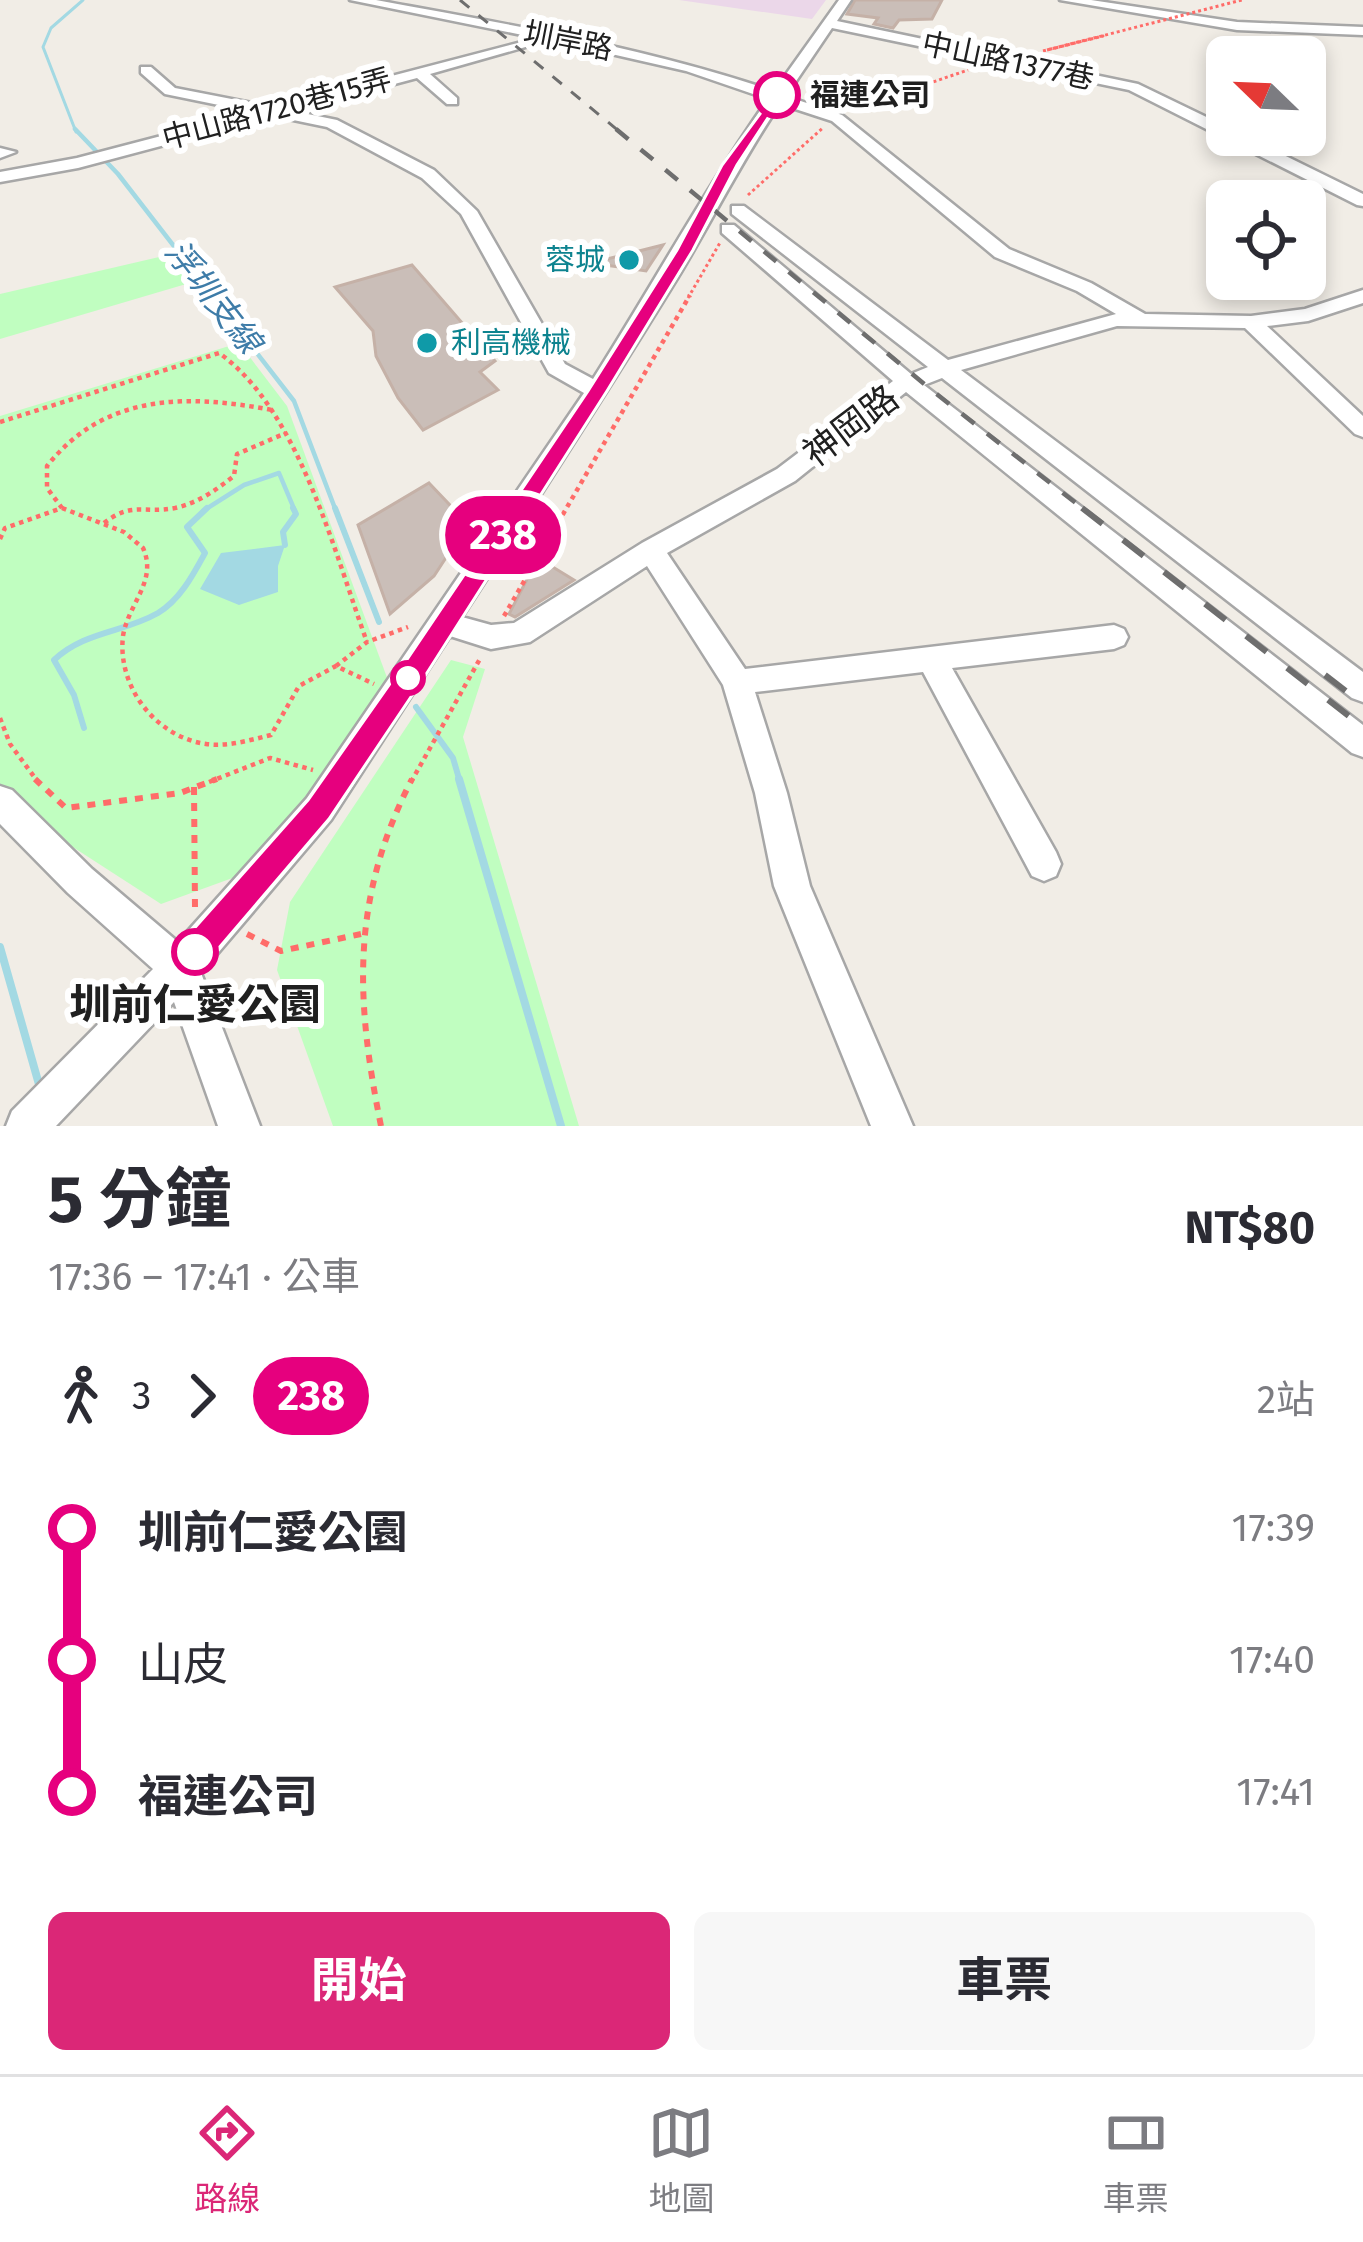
<!DOCTYPE html>
<html lang="zh-TW">
<head>
<meta charset="utf-8">
<style>
	body { margin:0; font-family:"Fira Sans","Noto Sans TC",sans-serif; background:#f7f7f7; color:#2b2b33; height:100vh; display:flex; flex-direction:column; font-size:45px; white-space:nowrap }
	* { box-sizing:border-box; margin:0 }
	p { font-size:39px; color:#7c7c81 }
	.icon { flex:none; width:66px; height:66px; fill:none; stroke:currentColor; stroke-width:2; stroke-linecap:round; stroke-linejoin:round }
	.map { position:relative; height:1126px; overflow:hidden }
	.sheet { display:flex; flex-direction:column; background:#fff; flex:1 }
	.sheet>* { flex:none }
	.badge { padding:0 24px; border-radius:39px; font-size:42px; line-height:78px }
	.needle { width:78px; rotate:293deg }
	.buttons { position:absolute; left:1206px; top:36px; display:grid; gap:24px }
	.buttons a { display:grid; place-items:center; width:120px; height:120px; border-radius:18px; background:#fff; box-shadow:0 6px 18px #0003; font-size:60px }
	.map>.badge { position:absolute; translate:-50% -50%; box-shadow:0 0 0 6px #fff }
	.legs { display:flex; align-items:center; gap:18px; height:132px; padding:0 48px; font-size:39px }
	.legs p { margin-inline-start:auto }
	.overview { display:flex; align-items:center; justify-content:space-between; height:204px; padding:0 48px }
	h1 { font-size:66px; font-weight:700; line-height:90px }
	.button { display:flex; gap:24px; margin-top:auto; padding:24px 48px }
	.button a { flex:1; height:138px; border-radius:18px; background:#db2777; color:#fff; font-size:48px; font-weight:700; line-height:138px; text-align:center }
	.button a+a { background:#f7f7f7; color:#2b2b33 }
	ul { padding:0 48px; list-style:none }
	li { display:flex; align-items:center; gap:42px; height:132px; font-size:45px }
	li i { display:grid; place-items:center; width:18px; height:100%; margin:0 15px; background:currentColor }
	li i::after { content:''; width:30px; height:30px; margin:-15px; border:9px solid; border-radius:50%; background:#fff }
	li p { margin-inline-start:auto }
	li:first-child i { background:linear-gradient(#0000 50%,currentColor 0) }
	li:last-child i { background:linear-gradient(currentColor 50%,#0000 0) }
	.tabs { display:flex; justify-content:space-around; align-items:center; height:168px; border-top:3px solid #e1e1e2; background:#fff; font-size:33px; color:#7c7c81 }
	.tabs a { display:grid; justify-items:center; gap:6px }
	.tabs .on { color:#db2777 }
	.map>svg:first-child { display:block }
	.industrial { fill:#ebd7e9 }
	.park { fill:#c0fec0 }
	.water { fill:#a3d9e3 }
	.lines { fill:none; stroke-linecap:round; stroke-linejoin:round }
	.stream-far3 { stroke:#a3d9e3; stroke-width:3 }
	.stream-far2 { stroke:#a3d9e3; stroke-width:4.5 }
	.stream-far1 { stroke:#a3d9e3; stroke-width:6 }
	.stream { stroke:#a3d9e3; stroke-width:8 }
	.building { fill:#cabeb8; stroke:#c5b1a7; stroke-width:3 }
	.minor-casing { stroke:#a7a7a7; stroke-width:5 }
	.path-far2 { stroke:#ff6c69; stroke-width:3; stroke-dasharray:3 3; stroke-linecap:butt }
	.path-far1 { stroke:#ff6c69; stroke-width:4.5; stroke-dasharray:4.5 4.5; stroke-linecap:butt }
	.path { stroke:#ff6c69; stroke-width:6; stroke-dasharray:8 8; stroke-linecap:butt }
	.minor { fill:#fff; fill-rule:evenodd }
	.rail-far2 { stroke:#6e6e6e; stroke-width:3; stroke-dasharray:12 12; stroke-linecap:butt }
	.rail-far1 { stroke:#6e6e6e; stroke-width:4.5; stroke-dasharray:16 16; stroke-linecap:butt }
	.rail { stroke:#6e6e6e; stroke-width:6; stroke-dasharray:26 26; stroke-linecap:butt }
	.path-bridge { stroke:#ff6c69; stroke-width:3; stroke-dasharray:3 3; stroke-linecap:butt }
	.line-1 { fill:#e6007e; stroke:#fff; stroke-width:3 }
	.stop-1-dot { fill:#fff; stroke:#e6007e; stroke-width:6 }
	.culture-dot { fill:#0f9aa8; stroke:#fff; stroke-width:4.5 }
	.labels { text-anchor:middle; dominant-baseline:central; stroke-width:12; stroke-linejoin:round; paint-order:stroke }
	.far-street-label { font-size:30px; fill:#202020; stroke:#fff }
	.far-stop-label { font-size:30px; font-weight:bold; fill:#202020; stroke:#fff; text-anchor:start }
	.far-culture-label { font-size:30px; fill:#0d838f; stroke:#fff; text-anchor:end }
	.far-water-label { font-size:33px; font-style:italic; fill:#3e7ca8; stroke:#fff }
	.street-label { font-size:36px; fill:#202020; stroke:#fff }
	.near-stop-label { font-size:42px; font-weight:bold; fill:#202020; stroke:#fff }
</style>
</head>
<body>
<div class="map">
<svg width="1363" height="1126" viewBox="0 0 1363 1126">
	<rect width="100%" height="100%" fill="#f1ede6"/>
	<path class="industrial" d="M679 0H826L812 19Z"/>
	<g class="park">
		<path d="M172 254 193 282 0 339V294Z"/>
		<path d="M239 343 287 406 389 683 307 797 238 876 161 904 0 800V416Z"/>
		<path d="M451 660 485 669 463 737 579 1126H333L277 970 290 902Z"/>
	</g>
	<path class="water" d="M285 545 278 566V592L239 605 200 589 221 553Z"/>
	<g class="lines">
		<path class="stream-far3" d="M76 132 43 47 51 28 83 0"/>
		<g class="stream-far2">
			<path d="M75 129 118 174 294 401 336 511"/>
			<path d="M203 511 244 485 279 473 295 511"/>
		</g>
		<g class="stream-far1">
			<path d="M335 508 379 622"/>
			<path d="M285 545 283 532 296 514 293 508"/>
			<path d="M416 707 453 758 460 782"/>
			<path d="M84 728 74 695 54 660C85 631 123 633 158 613 180 600 193 575 205 553L187 527 207 508"/>
		</g>
		<g class="stream">
			<path d="M459 779 561 1126"/>
			<path d="M0 947 40 1088"/>
		</g>
	</g>
	<g class="building">
		<path d="M855 0H942L932 19 899 20 893 28 874 24 878 18 847 14Z"/>
		<path d="M663 245 646 271 591 263Z"/>
		<path d="M412 265 495 361 480 372 498 390 423 430 398 398 376 356 373 331 335 287Z"/>
		<path d="M429 483 468 524 434 576 390 614 358 525Z"/>
		<path d="M538 558 574 580 515 617 509 614Z"/>
	</g>
	<g class="lines">
		<defs>
			<g id="minor">
				<path d="M350 0H376C511 25 644 47 774 91L839 0H851L837 21 1138 84 1227 127V135H1243L1363 194V206L1357 205 1129 90 832 28 786 96 842 115 1009 249 1091 283 1145 314 1251 316 1305 309 1363 290V303L1308 321 1267 326 1363 416V437L1355 434 1245 328 1117 326 961 370 1363 672V702L1352 698 942 378 924 385 1363 725V757L1352 753 906 392 795 481 667 553 745 669 1114 625 1124 629 1128 637 1124 645 1114 649 952 668 1056 852 1061 864 1056 876 1044 881 1032 876 923 672 755 692 787 793 810 886 913 1126H871L774 886 755 793 723 685 647 566 530 642 491 649 450 636 331 820 201 973 260 1126H218L174 1002 56 1126H6L12 1111 153 969 68 893 0 824V786L12 790 92 869 178 942 307 798 584 393 549 373 461 214 422 178 327 127 274 116 78 168 0 182V172L77 158 253 112 165 94 141 73V67H151L175 88 273 107 537 38ZM550 40 686 71 768 99C705 189 652 286 593 379L565 364 477 211 434 170 337 120 293 111 417 78 447 104H457V98L430 74ZM780 104 832 121 995 257 1077 291 1116 314 948 360 744 206H732V214L928 367 911 374 734 225H722V233L893 381 777 469 642 543 514 623 491 625 462 617C535 504 608 391 678 277 713 219 742 160 780 104Z"/>
				<path d="M1060 0H1091L1237 22 1363 27V35L1237 30Z"/>
				<path d="M0 148 16 152 0 158Z"/>
			</g>
		</defs>
		<use href="#minor" class="minor-casing"/>
		<g class="path-far2">
			<path d="M1043 51 1103 36 1047 50"/>
			<path d="M854 109 968 70"/>
			<path d="M748 195 824 127"/>
			<path d="M688 298 721 241"/>
		</g>
		<g class="path-far1">
			<path d="M0 422 219 353C299 410 334 552 367 642"/>
			<path d="M62 508 124 532 143 548C158 581 128 604 123 636 117 687 156 737 206 744 228 747 250 740 271 735L299 686 336 666 374 684"/>
			<path d="M104 523C133 501 143 514 175 508 198 503 216 490 234 476L237 454 286 433"/>
			<path d="M0 539 5 528 62 508 47 488V466C105 393 187 394 272 410"/>
			<path d="M504 616 690 295"/>
			<path d="M336 666 367 642 408 627"/>
			<path d="M0 718 10 744 38 782"/>
			<path d="M209 782 270 758 313 770"/>
			<path d="M411 782 481 657"/>
		</g>
		<g class="path">
			<path d="M35 779 66 808 180 793 217 779"/>
			<path d="M194 787 195 908"/>
			<path d="M247 934 281 951 361 934"/>
			<path d="M381 1126C355 998 351 898 412 779"/>
		</g>
		<use href="#minor" class="minor"/>
		<path class="rail-far2" d="M460 0 620 132"/>
		<path class="rail-far1" d="M616 129 934 392 1086 511"/>
		<g class="rail">
			<path d="M1082 508 1363 727"/>
			<path d="M1325 675 1363 704"/>
		</g>
		<path class="path-bridge" d="M1047 50 1242 0"/>
	</g>
	<path class="line-1" d="M777 91 783 95 737 165 693 250 607 391 425 676 329 819 206 963 195 968 183 963 179 952 183 941 308 800 406 661 588 391 677 250 722 165Z"/>
	<g class="stop-1-dot">
		<circle cx="777" cy="95" r="21"/>
		<circle cx="408" cy="678" r="15"/>
		<circle cx="195" cy="952" r="21"/>
	</g>
	<g class="culture-dot">
		<circle cx="629" cy="260" r="12"/>
		<circle cx="427" cy="343" r="12"/>
	</g>
	<g class="labels">
		<g class="far-street-label">
			<text transform="translate(568 41) rotate(11)">圳岸路</text>
			<text transform="translate(1008 61) rotate(12)">中山路1377巷</text>
			<text transform="translate(277 109) rotate(-15)">中山路1720巷15弄</text>
		</g>
		<g class="far-stop-label">
			<text x="810" y="95">福連公司</text>
		</g>
		<g class="far-culture-label">
			<text x="605" y="260">蓉城</text>
			<text x="451" y="343" text-anchor="start">利高機械</text>
		</g>
		<g class="far-water-label">
			<text transform="translate(213 297) rotate(52)">浮圳支線</text>
		</g>
		<g class="street-label">
			<text transform="translate(851 426) rotate(-37)">神岡路</text>
		</g>
		<g class="near-stop-label">
			<text x="195" y="1005">圳前仁愛公園</text>
		</g>
	</g>
</svg>
<div class="buttons">
<a><svg class="needle" viewBox="-14 -14 28 28"><path d="M0-13l5 13h-10z" fill="#e53935"/><path d="M0 13l5-13h-10z" fill="#7c7c81"/></svg></a>
<a><svg class="icon" aria-label="locate" viewBox="0 0 24 24"><circle cx="12" cy="12" r="6"/><path d="M12 2v4M12 18v4M2 12h4M18 12h4"/></svg></a>
</div>
<b class="badge" style="left:503px;top:535px;background:#e6007e;color:#fff">238</b>
</div>
<section class="sheet">
<div class="overview"><div><h1>5 分鐘</h1><p>17:36 – 17:41 · 公車</p></div><b>NT$80</b></div>
<div class="legs"><svg class="icon" aria-label="walk" viewBox="0 0 24 24"><circle cx="13" cy="4" r="2"/><path d="M13 8l-2 6 4 7M11 14l-3 7M7 12l3-4h3l4 4"/></svg>3<svg class="icon" aria-label="forward" viewBox="0 0 24 24"><path d="M9 5l7 7-7 7"/></svg><b class="badge" style="background:#e6007e;color:#fff">238</b><p>2站</p></div>
<ul>
<li><i style="color:#e6007e"></i><b>圳前仁愛公園</b><p>17:39</p></li>
<li><i style="color:#e6007e"></i><span>山皮</span><p>17:40</p></li>
<li><i style="color:#e6007e"></i><b>福連公司</b><p>17:41</p></li>
</ul>
<div class="button"><a>開始</a><a>車票</a></div>
</section>
<nav class="tabs">
<a class="on"><svg class="icon" aria-label="directions" viewBox="0 0 24 24"><path d="M12 3l9 9-9 9-9-9zM9 14v-3h6M13 9l2 2-2 2"/></svg>路線</a>
<a><svg class="icon" aria-label="map" viewBox="0 0 24 24"><path d="M3 6l6-2 6 2 6-2v14l-6 2-6-2-6 2zM9 4v14M15 6v14"/></svg>地圖</a>
<a><svg class="icon" aria-label="tickets" viewBox="0 0 24 24"><path d="M3 7h18v10H3zM15 7v10"/></svg>車票</a>
</nav>
</body>
</html>
